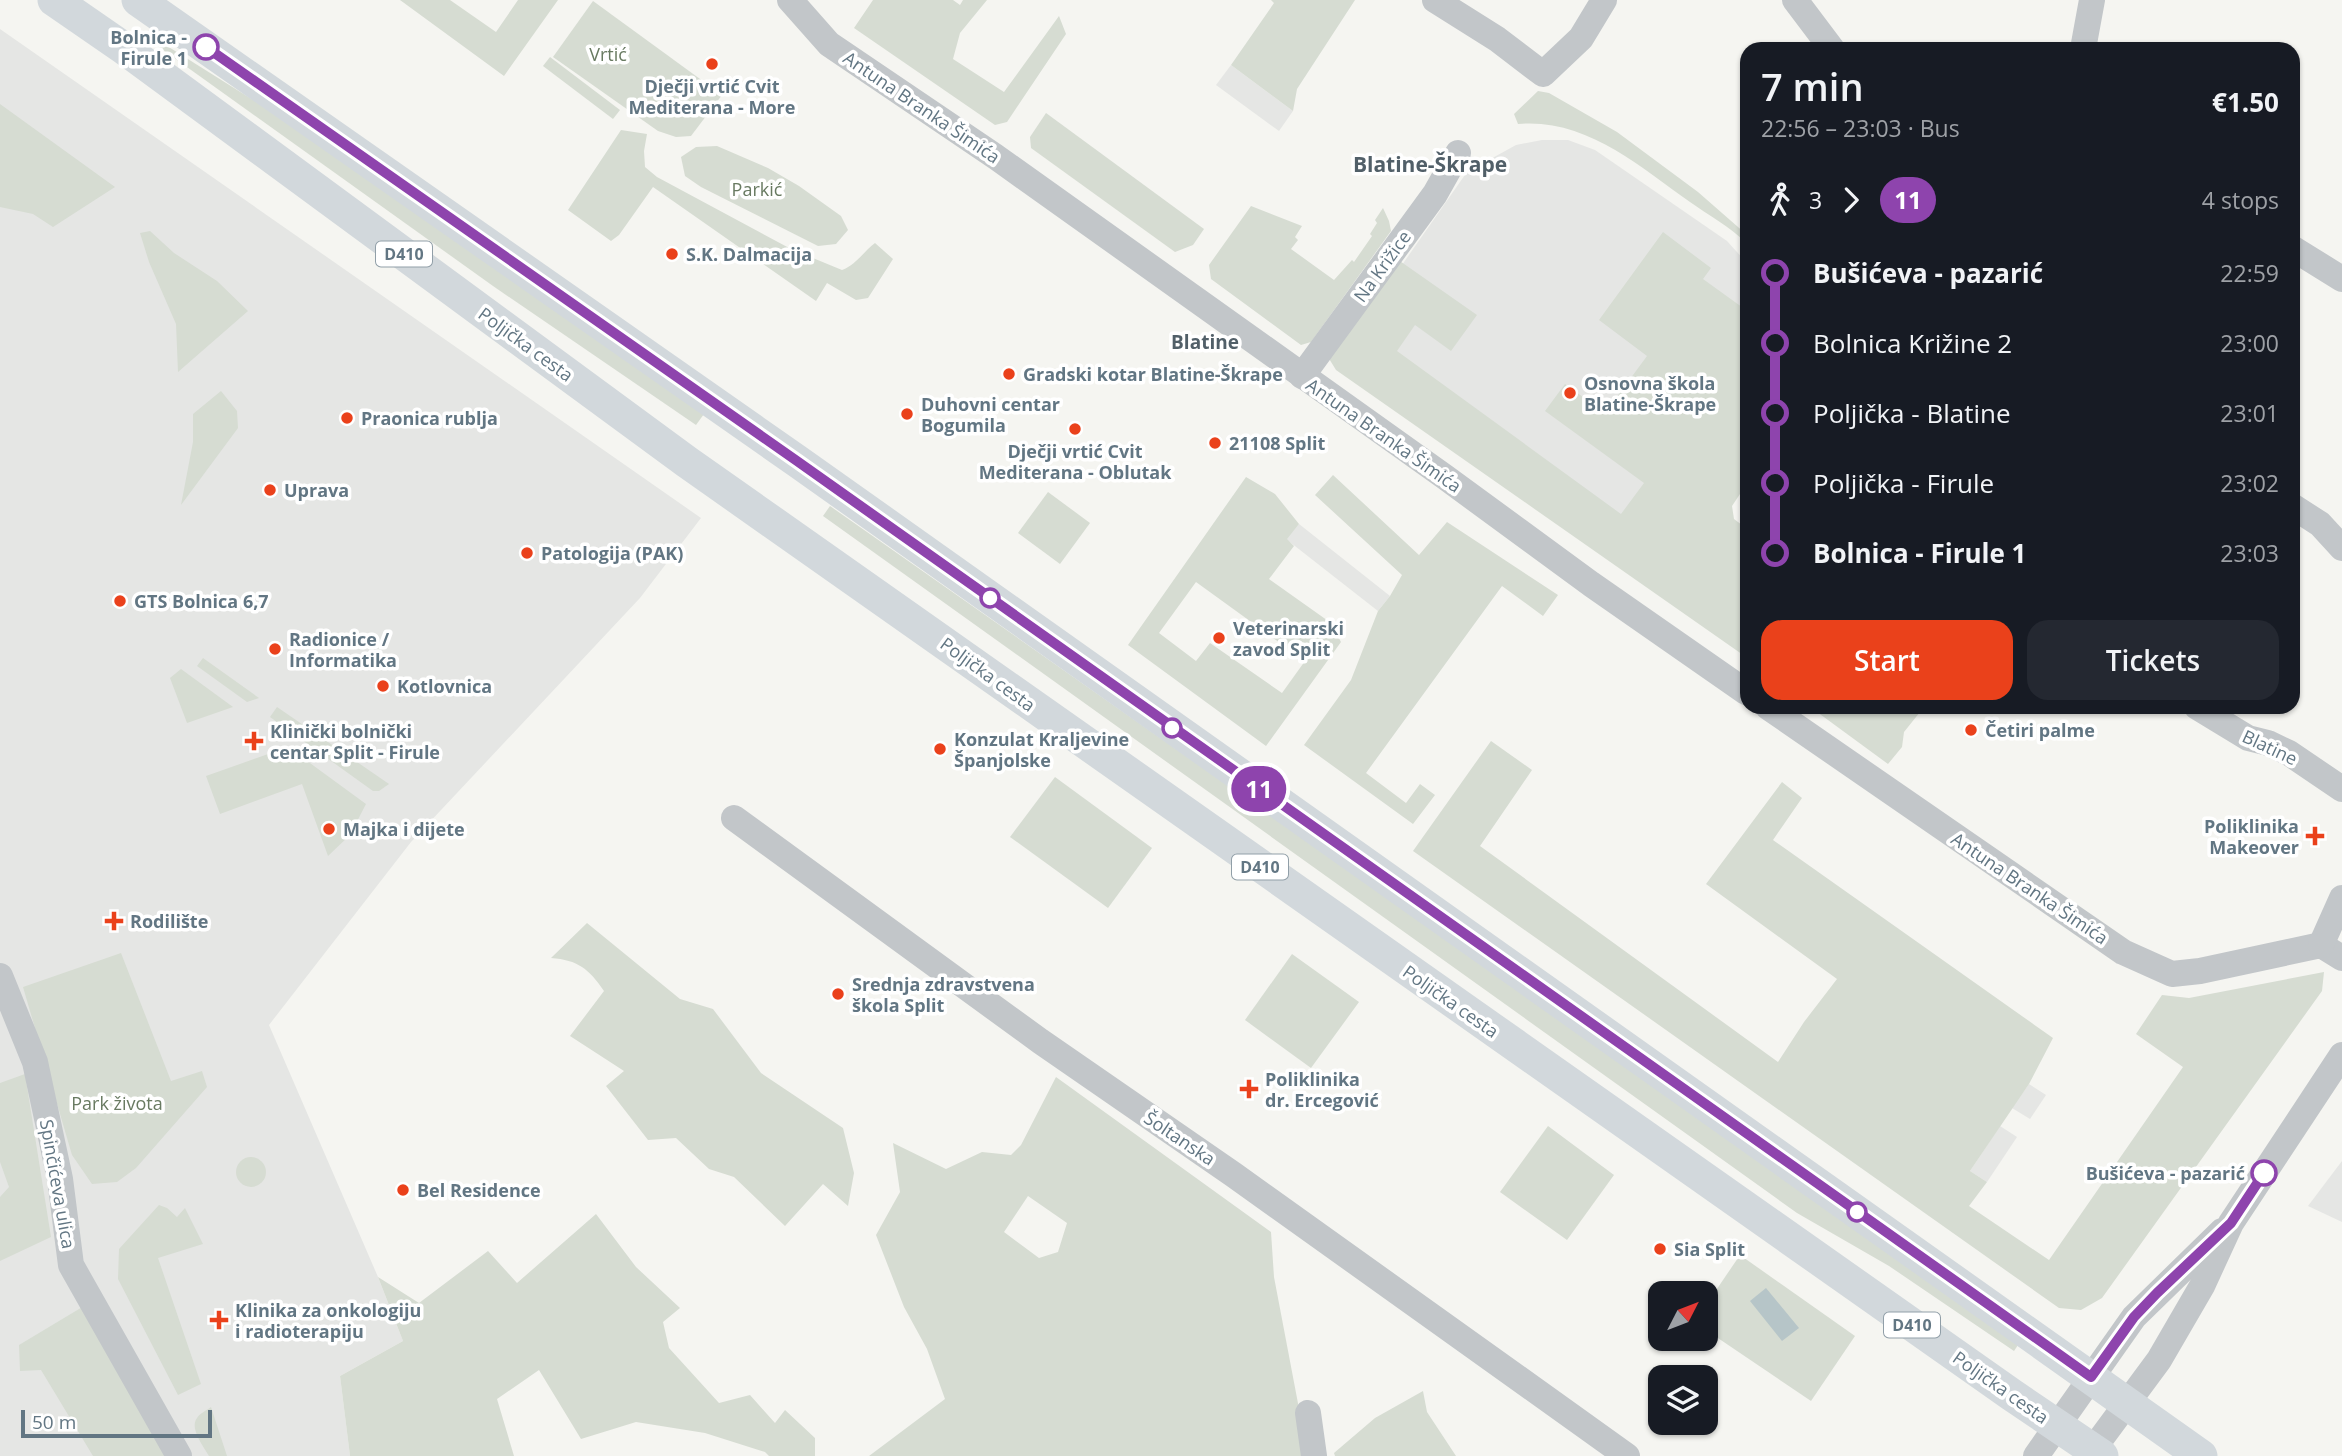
<!DOCTYPE html>
<html lang="en">
<head>
<meta charset="utf-8">
<style>
	body { margin:0; font-family:"Open Sans",sans-serif; background:#242831; color:#f1f3f6; height:100vh; display:flex; flex-direction:column; font-size:26px; white-space:nowrap }
	* { box-sizing:border-box; margin:0 }
	p { font-size:23px; color:#9ea1a6 }
	.icon { flex:none; width:38px; height:38px; fill:none; stroke:currentColor; stroke-width:2; stroke-linecap:round; stroke-linejoin:round }
	.map { position:relative; flex:1; overflow:hidden }
	.drawer { position:absolute; left:1740px; top:42px; width:560px; height:672px; display:flex; flex-direction:column; background:#171b24; border-radius:21px; box-shadow:0 2px 5px #0004 }
	.drawer>* { flex:none }
	.badge { padding:0 14px; border-radius:23px; font-size:24px; line-height:46px }
	.needle { width:46px; rotate:48deg }
	.fabs { position:absolute; left:1648px; top:1281px; display:grid; gap:14px }
	.fabs a { display:grid; place-items:center; width:70px; height:70px; border-radius:14px; background:#171b24; box-shadow:0 2px 5px #0004; font-size:35px }
	.scale { position:absolute; left:21px; bottom:18px; width:191px; box-sizing:border-box; padding-left:7px; border:4px solid #627683; border-top:0; font-size:19px; line-height:24px; white-space:nowrap; color:#627683; -webkit-text-stroke:5px #fff; paint-order:stroke }
	.map>.badge { position:absolute; translate:-50% -50%; box-shadow:0 0 0 4px #fff }
	.legs { display:flex; align-items:center; gap:10px; height:77px; padding:0 21px; font-size:23px }
	.legs p { margin-inline-start:auto }
	.summary { display:flex; align-items:center; justify-content:space-between; height:119px; padding:0 21px }
	h1 { font-size:38px; font-weight:600; line-height:52px }
	.button { display:flex; gap:14px; margin-top:auto; padding:14px 21px }
	.button a { flex:1; height:80px; border-radius:21px; background:#ea411b; color:#fff; font-size:28px; font-weight:600; line-height:80px; text-align:center }
	.button a+a { background:#242831; color:#f1f3f6 }
	ul { padding:0 21px; list-style:none }
	li { display:flex; align-items:center; gap:24px; height:70px; font-size:26px }
	li i { display:grid; place-items:center; width:10px; height:100%; margin:0 9px; background:currentColor }
	li i::after { content:''; width:18px; height:18px; margin:-9px; border:5px solid; border-radius:50%; background:#171b24 }
	li p { margin-inline-start:auto }
	li:first-child i { background:linear-gradient(#0000 50%,currentColor 0) }
	li:last-child i { background:linear-gradient(currentColor 50%,#0000 0) }
	.map>svg:first-child { display:block }
	.built { fill:#e5e6e4 }
	.green { fill:#d6dcd2; fill-rule:evenodd }
	.water { fill:#b6c5c8 }
	.lines { fill:none; stroke-linecap:round; stroke-linejoin:round }
	.minor { stroke:#c2c6c9; stroke-width:26 }
	.major { stroke:#d2d8dc; stroke-width:33 }
	.line-1-casing { stroke:#fff; stroke-width:16 }
	.line-1 { stroke:#8e44ad; stroke-width:10 }
	.stop-1-dot { fill:#fff; stroke:#8e44ad; stroke-width:3.5 }
	.poi-dot { fill:#ea411b; stroke:#fff; stroke-width:2.5 }
	.labels { text-anchor:middle; dominant-baseline:central; stroke-width:7; stroke-linejoin:round; paint-order:stroke }
	.shield { fill:#fff; stroke:#919fa8; stroke-width:2 }
	.shield-label { font-size:16px; font-weight:bold; fill:#627683 }
	.stop-label { font-size:18px; font-weight:bold; fill:#627683; stroke:#fff; text-anchor:end }
	.park-label { font-size:18px; fill:#687a61; stroke:#fff }
	.poi-label { font-size:18px; font-weight:bold; fill:#627683; stroke:#fff; text-anchor:start }
	.street-label { font-size:18px; fill:#627683; stroke:#fff }
	.neighbourhood-label { font-size:19px; font-weight:bold; fill:#515f68; stroke:#fff }
	.quarter-label { font-size:21px; font-weight:bold; fill:#515f68; stroke:#fff }
</style>
</head>
<body>
<div class="map">
<svg width="2342" height="1456" viewBox="0 0 2342 1456">
	<rect width="100%" height="100%" fill="#f5f5f1"/>
	<g class="built">
		<path d="M0 29 701 518 640 598 411 842 269 1025 378 1277 403 1341 340 1376 350 1456H0Z"/>
		<path d="M1231 65 1293 111 1279 131 1216 85Z"/>
		<path d="M1542 140H1568L1595 150 1727 241 1746 262V432L1647 573 1339 355 1467 172 1516 145Z"/>
		<path d="M1299 524 1390 596 1378 611 1286 539Z"/>
		<path d="M2029 1084 2046 1095 2030 1119 2012 1108Z"/>
		<path d="M2000 1126 2017 1137 1987 1182 1970 1171Z"/>
		<path d="M2342 1161V1222L2308 1206Z"/>
	</g>
	<g class="green">
		<path d="M400 0H450L496 32 518 0H558L504 76Z"/>
		<path d="M873 0H953L960 5 963 0H987L960 33 953 59 1004 92 1059 16 1066 34 1007 122 995 125 854 28Z"/>
		<path d="M1271 0H1355L1297 89 1293 111 1231 65 1274 3Z"/>
		<path d="M593 1 722 95 691 136 676 137 658 131 553 57Z"/>
		<path d="M156 39 277 115 704 414 696 425 493 286 152 42Z"/>
		<path d="M550 57 620 110 613 119 543 66Z"/>
		<path d="M1538 91 1549 93 1617 132 1698 192 1746 234V243C1731 227 1708 215 1690 202 1639 166 1586 118 1518 124L1514 114Z"/>
		<path d="M0 104 115 187 53 227 33 214 0 207Z"/>
		<path d="M1046 113 1204 229 1193 245 1175 252 1031 148 1030 137Z"/>
		<path d="M621 130 647 134 644 151 645 167 657 177 791 249 842 270C856 265 863 252 875 243L893 259 868 298 856 300 827 283 816 301 653 187 619 235 611 241 568 210Z"/>
		<path d="M717 146 768 168 799 186 841 216 848 230 836 244 818 246 701 187 685 176 681 157 696 147Z"/>
		<path d="M1251 206 1302 226 1295 237 1298 240 1291 249 1334 280 1352 260 1354 262 1372 236 1370 234 1377 223 1375 220 1383 208 1389 221 1391 231 1311 342 1301 345 1211 279 1209 265Z"/>
		<path d="M150 231 174 253 217 281 248 311 178 372 176 324 149 262 140 233Z"/>
		<path d="M1663 232 1711 268 1703 279 1746 310V498L1740 494 1732 506 1734 519 1746 528V657L1336 370 1328 357 1397 259 1477 315 1451 351 1415 325 1397 351 1621 514 1644 483 1545 411 1565 384 1605 413 1647 356 1599 320Z"/>
		<path d="M221 391 237 411 238 428 181 505 193 442V414Z"/>
		<path d="M1333 475 1419 555 1447 522 1558 595 1543 616 1502 586 1366 773 1406 803 1420 784 1435 795 1413 824 1304 745 1351 680 1378 611 1390 596 1402 575 1315 495Z"/>
		<path d="M1246 477 1275 494 1299 524 1287 539 1294 546 1269 579 1331 623 1341 642 1266 746 1128 645ZM1196 582 1305 661 1282 693 1210 643 1196 661 1159 633Z"/>
		<path d="M1048 492 1090 523 1060 564 1018 533Z"/>
		<path d="M830 506 2020 1342 2014 1351 1889 1266 1797 1213 823 516Z"/>
		<path d="M203 658 259 698 247 702 197 666Z"/>
		<path d="M181 669 233 707 187 723 170 678Z"/>
		<path d="M277 707 389 784 379 791H373L270 717Z"/>
		<path d="M1814 707H1924L1904 732 1902 747 1888 764 1813 709Z"/>
		<path d="M1491 741 1532 770 1480 846 1778 1062 1804 1022 1837 979 1706 884 1782 782 1802 798 1773 840 2053 1038 2029 1084 1970 1171 1987 1182 1969 1206 2049 1260 2183 1067 2136 1034 2162 995 2189 998 2324 972 2322 991 2102 1298 2081 1310 2059 1308 1413 851Z"/>
		<path d="M288 747 366 804 350 835 328 856 302 784 220 814 206 776Z"/>
		<path d="M1055 777 1152 848 1108 908 1010 837Z"/>
		<path d="M587 923 680 999 713 1009 761 1073 843 1128 854 1173 848 1206 823 1184 785 1226 734 1177 709 1169 676 1138 648 1140 606 1086 624 1071 570 1036 604 991C589 969 578 960 551 958Z"/>
		<path d="M121 953 171 1081 202 1071 207 1087 136 1168 117 1182 92 1184 72 1155 23 987Z"/>
		<path d="M1292 954 1359 1002 1311 1068 1245 1020Z"/>
		<path d="M25 1074 51 1237 0 1261V1197L9 1187 0 1162V1083Z"/>
		<path d="M1056 1077 1271 1232 1274 1277 1308 1456H869L945 1399 927 1349 904 1307 876 1235 900 1192 893 1143 946 1169 982 1152 1011 1155 1021 1145ZM1028 1196 1067 1223 1058 1252 1039 1258 1004 1232Z"/>
		<path d="M1548 1126 1614 1175 1567 1240 1500 1192Z"/>
		<circle cx="251" cy="1172" r="15"/>
		<path d="M159 1205 167 1208 177 1217 185 1208 203 1244 158 1258 201 1384 178 1395 118 1279 119 1249Z"/>
		<path d="M596 1214 636 1267 680 1308 663 1322 669 1348 719 1403 750 1395 775 1423 785 1410 815 1438V1456H769L765 1452 705 1433 636 1422 581 1439 539 1370 497 1399 514 1456H350L340 1376 403 1341 378 1277 419 1303 488 1251 517 1283Z"/>
		<path d="M1740 1255 1855 1336 1811 1401 1706 1330V1305Z"/>
		<path d="M84 1306 173 1456H93L41 1370 20 1371 19 1345Z"/>
		<path d="M1423 1391 1427 1412 1456 1456H1335L1334 1453 1375 1418Z"/>
		<path d="M211 1407 227 1456H209C204 1447 189 1428 197 1418 199 1414 207 1410 211 1407Z"/>
	</g>
	<path class="water" d="M1766 1288 1799 1328 1782 1341 1750 1301Z"/>
	<g class="lines">
		<g class="minor">
			<path d="M790 0 829 44 996 157 1445 477 1591 584 1746 692"/>
			<path d="M1435 0 1497 39 1543 74 1581 38 1604 0"/>
			<path d="M1795 0 1832 49"/>
			<path d="M2083 49 2092 0"/>
			<path d="M2292 248 2342 279"/>
			<path d="M1302 376 1435 194 1458 153"/>
			<path d="M2292 506 2320 524 2342 548"/>
			<path d="M1768 707 2123 952 2172 974 2200 971 2321 945 2342 958"/>
			<path d="M2197 707 2248 738 2268 743 2289 753 2342 789"/>
			<path d="M734 818 1040 1041 1234 1175 1627 1456"/>
			<path d="M2321 945 2342 898"/>
			<path d="M0 976 35 1062 60 1179 71 1265 179 1456"/>
			<path d="M1308 1413 1314 1456"/>
			<path d="M2036 1456 2134 1317 2222 1231"/>
			<path d="M2088 1456 2159 1360 2202 1286 2231 1223 2342 1055"/>
		</g>
		<g class="major">
			<path d="M54 0 125 49 687 462 2012 1395 2102 1456"/>
			<path d="M138 0 797 461 2201 1456"/>
		</g>
	</g>
	<g class="lines">
		<defs>
			<path id="line-1" d="M206 47 797 461 2091 1377 2134 1317 2157 1293 2231 1223 2264 1173"/>
		</defs>
		<use href="#line-1" class="line-1-casing"/>
		<use href="#line-1" class="line-1"/>
	</g>
	<g class="stop-1-dot">
		<circle cx="206" cy="47" r="12"/>
		<circle cx="990" cy="598" r="9"/>
		<circle cx="1172" cy="728" r="9"/>
		<circle cx="2264" cy="1173" r="12"/>
		<circle cx="1857" cy="1212" r="9"/>
	</g>
	<g class="poi-dot">
		<circle cx="712" cy="64" r="7"/>
		<circle cx="672" cy="254" r="7"/>
		<circle cx="1009" cy="374" r="7"/>
		<circle cx="1570" cy="393" r="7"/>
		<circle cx="907" cy="414" r="7"/>
		<circle cx="347" cy="418" r="7"/>
		<circle cx="1075" cy="429" r="7"/>
		<circle cx="1215" cy="443" r="7"/>
		<circle cx="270" cy="490" r="7"/>
		<circle cx="527" cy="553" r="7"/>
		<circle cx="120" cy="601" r="7"/>
		<circle cx="1219" cy="638" r="7"/>
		<circle cx="275" cy="649" r="7"/>
		<circle cx="383" cy="686" r="7"/>
		<circle cx="1971" cy="730" r="7"/>
		<path d="M250.5 730.5h7v7h7v7h-7v7h-7v-7h-7v-7h7z"/>
		<circle cx="940" cy="749" r="7"/>
		<circle cx="329" cy="829" r="7"/>
		<path d="M2311.5 825.5h7v7h7v7h-7v7h-7v-7h-7v-7h7z"/>
		<path d="M110.5 910.5h7v7h7v7h-7v7h-7v-7h-7v-7h7z"/>
		<circle cx="838" cy="994" r="7"/>
		<path d="M1245.5 1078.5h7v7h7v7h-7v7h-7v-7h-7v-7h7z"/>
		<circle cx="403" cy="1190" r="7"/>
		<circle cx="1660" cy="1249" r="7"/>
		<path d="M215.5 1309.5h7v7h7v7h-7v7h-7v-7h-7v-7h7z"/>
	</g>
	<g class="labels">
		<g class="shield">
			<rect x="376" y="241.5" width="56" height="25" rx="5"/>
			<rect x="1232" y="854.5" width="56" height="25" rx="5"/>
			<rect x="1884" y="1312.5" width="56" height="25" rx="5"/>
		</g>
		<g class="shield-label">
			<text x="404" y="254">D410</text>
			<text x="1260" y="867">D410</text>
			<text x="1912" y="1325">D410</text>
		</g>
		<g class="stop-label">
			<text x="187" y="37">Bolnica -<tspan x="187" dy="21">Firule 1</tspan></text>
			<text x="2245" y="1173">Bušićeva - pazarić</text>
		</g>
		<g class="park-label">
			<text x="608" y="54">Vrtić</text>
			<text x="757" y="189">Parkić</text>
			<text x="117" y="1103">Park života</text>
		</g>
		<g class="poi-label">
			<text x="712" y="86" text-anchor="middle">Dječji vrtić Cvit<tspan x="712" dy="21">Mediterana - More</tspan></text>
			<text x="686" y="254">S.K. Dalmacija</text>
			<text x="1023" y="374">Gradski kotar Blatine-Škrape</text>
			<text x="1584" y="383">Osnovna škola<tspan x="1584" dy="21">Blatine-Škrape</tspan></text>
			<text x="921" y="404">Duhovni centar<tspan x="921" dy="21">Bogumila</tspan></text>
			<text x="361" y="418">Praonica rublja</text>
			<text x="1229" y="443">21108 Split</text>
			<text x="1075" y="451" text-anchor="middle">Dječji vrtić Cvit<tspan x="1075" dy="21">Mediterana - Oblutak</tspan></text>
			<text x="284" y="490">Uprava</text>
			<text x="541" y="553">Patologija (PAK)</text>
			<text x="134" y="601">GTS Bolnica 6,7</text>
			<text x="1233" y="628">Veterinarski<tspan x="1233" dy="21">zavod Split</tspan></text>
			<text x="289" y="639">Radionice /<tspan x="289" dy="21">Informatika</tspan></text>
			<text x="397" y="686">Kotlovnica</text>
			<text x="1985" y="730">Četiri palme</text>
			<text x="270" y="731">Klinički bolnički<tspan x="270" dy="21">centar Split - Firule</tspan></text>
			<text x="954" y="739">Konzulat Kraljevine<tspan x="954" dy="21">Španjolske</tspan></text>
			<text x="2299" y="826" text-anchor="end">Poliklinika<tspan x="2299" dy="21">Makeover</tspan></text>
			<text x="343" y="829">Majka i dijete</text>
			<text x="130" y="921">Rodilište</text>
			<text x="852" y="984">Srednja zdravstvena<tspan x="852" dy="21">škola Split</tspan></text>
			<text x="1265" y="1079">Poliklinika<tspan x="1265" dy="21">dr. Ercegović</tspan></text>
			<text x="417" y="1190">Bel Residence</text>
			<text x="1674" y="1249">Sia Split</text>
			<text x="235" y="1310">Klinika za onkologiju<tspan x="235" dy="21">i radioterapiju</tspan></text>
		</g>
		<g class="street-label">
			<text transform="translate(922 107) rotate(34)">Antuna Branka Šimića</text>
			<text transform="translate(1382 266) rotate(-54)">Na Križice</text>
			<text transform="translate(526 344) rotate(36)">Poljička cesta</text>
			<text transform="translate(1384 435) rotate(35)">Antuna Branka Šimića</text>
			<text transform="translate(988 674) rotate(36)">Poljička cesta</text>
			<text transform="translate(2270 747) rotate(25)">Blatine</text>
			<text transform="translate(2030 888) rotate(34)">Antuna Branka Šimića</text>
			<text transform="translate(1451 1001) rotate(35)">Poljička cesta</text>
			<text transform="translate(1180 1138) rotate(34)">Šoltanska</text>
			<text transform="translate(58 1184) rotate(80)">Spinčićeva ulica</text>
			<text transform="translate(2001 1387) rotate(35)">Poljička cesta</text>
		</g>
		<g class="neighbourhood-label">
			<text x="1205" y="342">Blatine</text>
		</g>
		<g class="quarter-label">
			<text x="1430" y="164">Blatine-Škrape</text>
		</g>
	</g>
</svg>
<div class="fabs">
<a><svg class="needle" viewBox="-14 -14 28 28"><path d="M0-13l5 13h-10z" fill="#e53935"/><path d="M0 13l5-13h-10z" fill="#9ea1a6"/></svg></a>
<a><svg class="icon" aria-label="layers" viewBox="0 0 24 24"><path d="M12 4l9 5-9 5-9-5zM3 14l9 5 9-5"/></svg></a>
</div>
<div class="scale">50 m</div>
<b class="badge" style="left:1259px;top:789px;background:#8e44ad;color:#fff">11</b>
<section class="drawer">
<div class="summary"><div><h1>7 min</h1><p>22:56 – 23:03 · Bus</p></div><b>€1.50</b></div>
<div class="legs"><svg class="icon" aria-label="walk" viewBox="0 0 24 24"><circle cx="13" cy="4" r="2"/><path d="M13 8l-2 6 4 7M11 14l-3 7M7 12l3-4h3l4 4"/></svg>3<svg class="icon" aria-label="forward" viewBox="0 0 24 24"><path d="M9 5l7 7-7 7"/></svg><b class="badge" style="background:#8e44ad;color:#fff">11</b><p>4 stops</p></div>
<ul>
<li><i style="color:#8e44ad"></i><b>Bušićeva - pazarić</b><p>22:59</p></li>
<li><i style="color:#8e44ad"></i><span>Bolnica Križine 2</span><p>23:00</p></li>
<li><i style="color:#8e44ad"></i><span>Poljička - Blatine</span><p>23:01</p></li>
<li><i style="color:#8e44ad"></i><span>Poljička - Firule</span><p>23:02</p></li>
<li><i style="color:#8e44ad"></i><b>Bolnica - Firule 1</b><p>23:03</p></li>
</ul>
<div class="button"><a>Start</a><a>Tickets</a></div>
</section>
</div>
</body>
</html>
